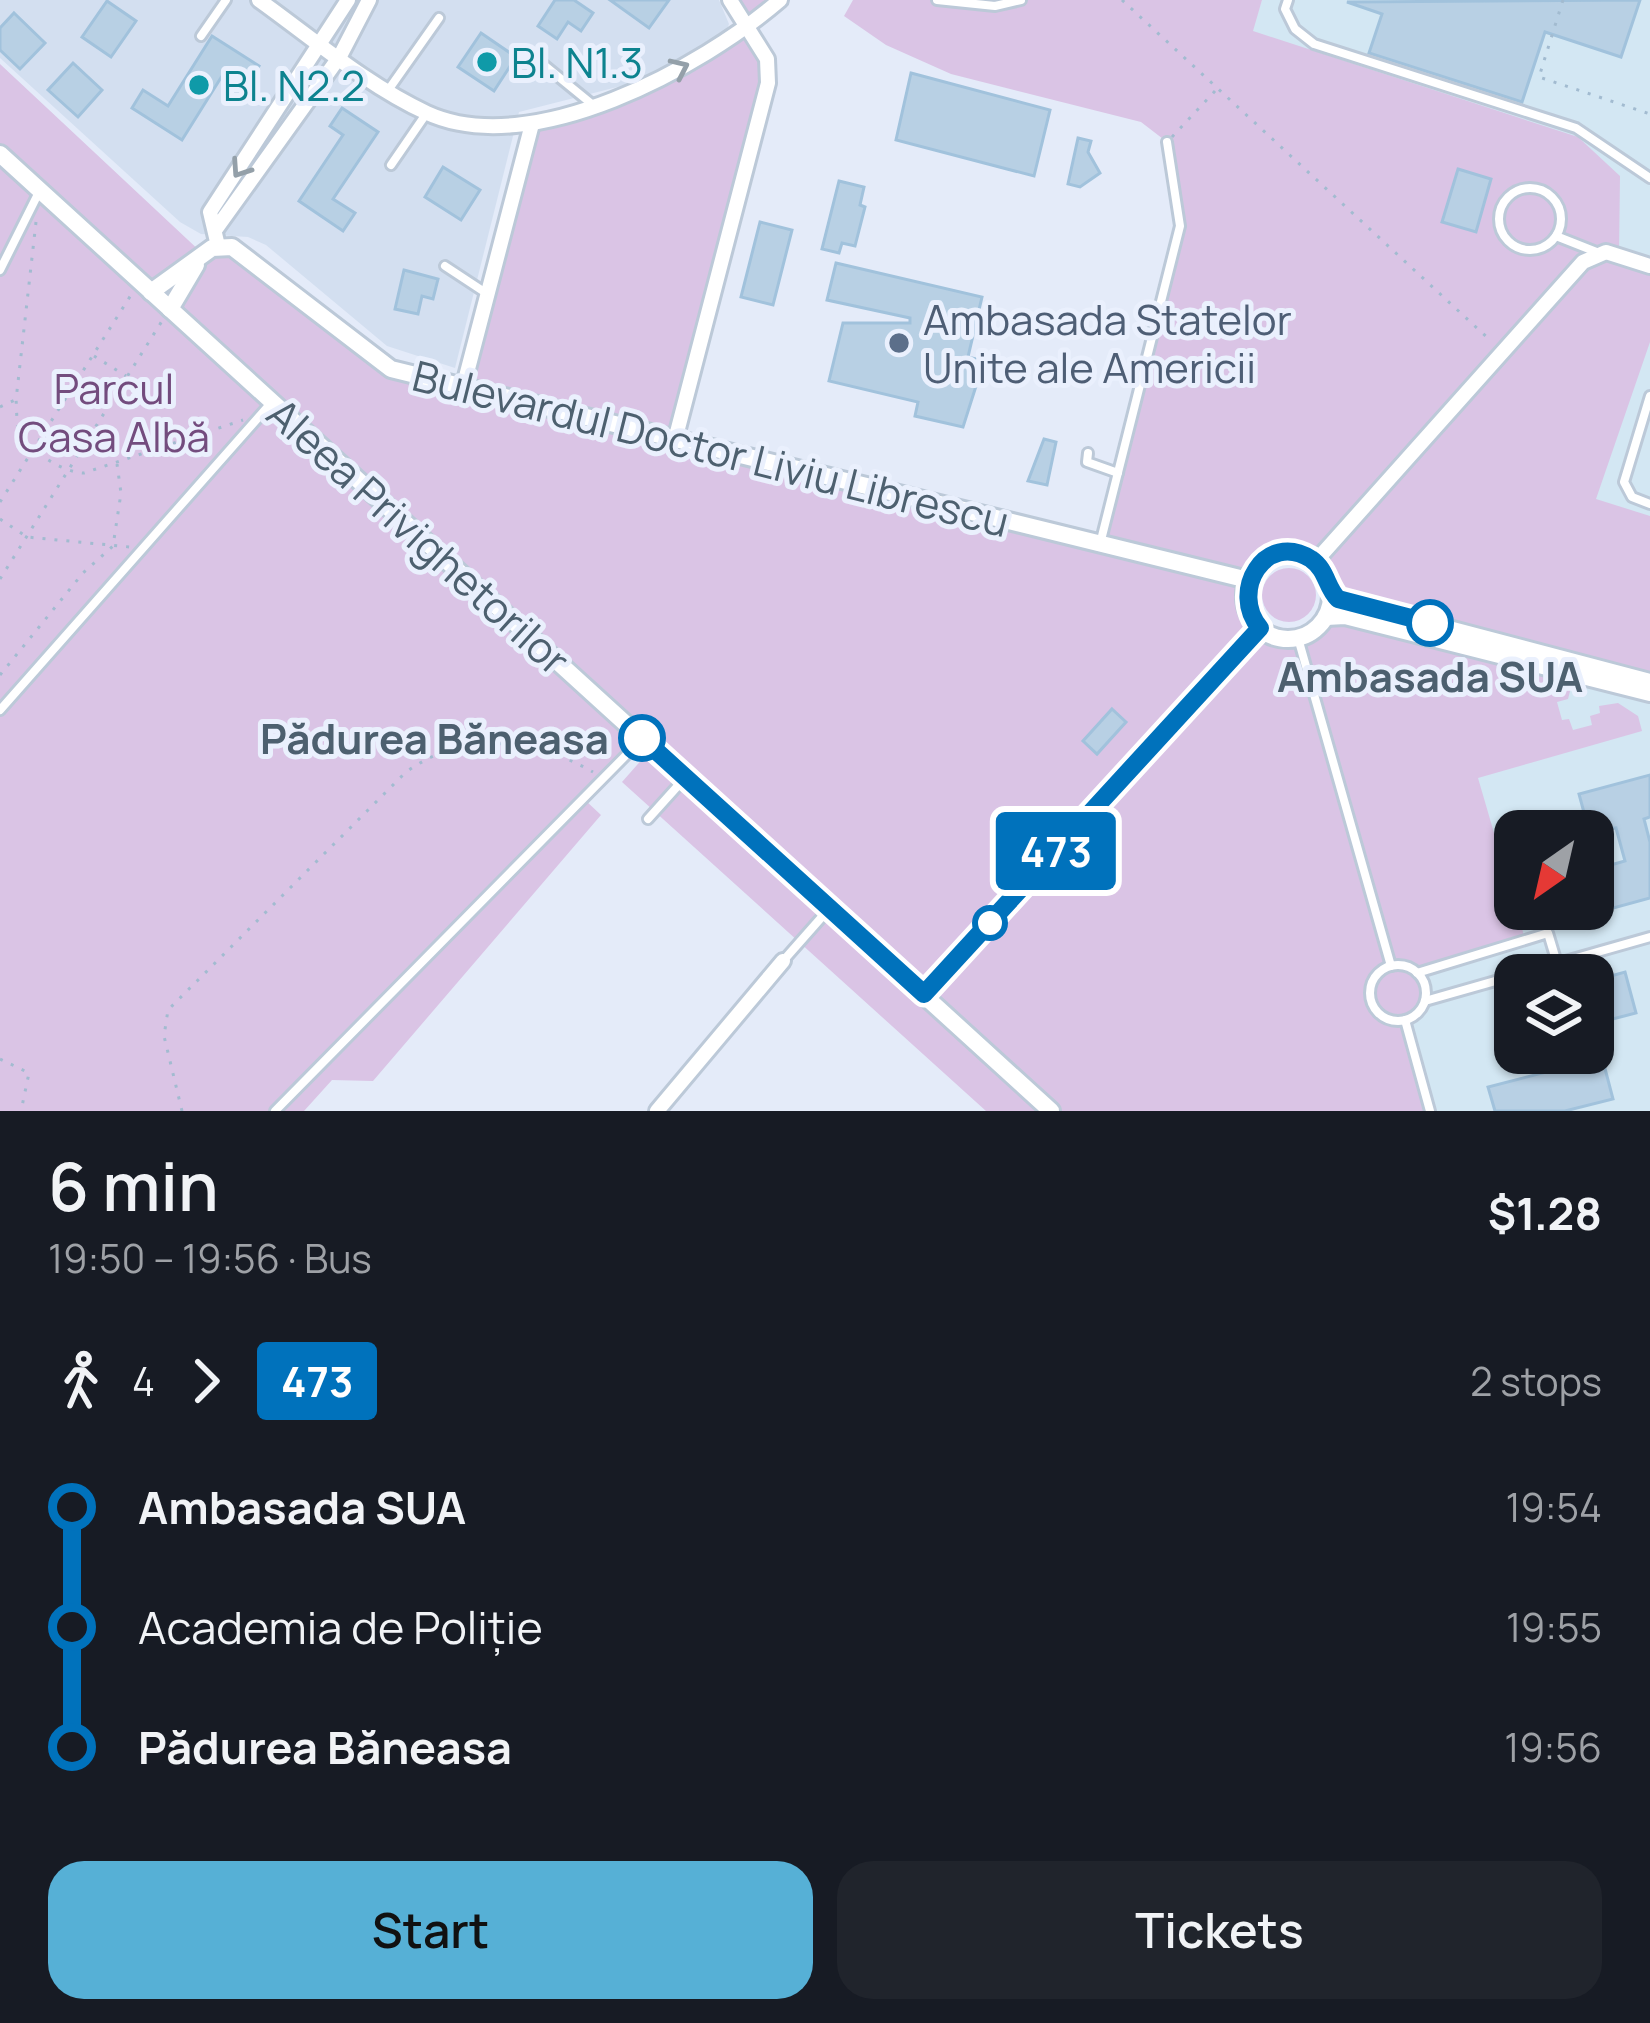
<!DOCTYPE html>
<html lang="en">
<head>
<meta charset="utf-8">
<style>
	body { margin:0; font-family:Manrope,sans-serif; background:#20242c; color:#f1f3f6; height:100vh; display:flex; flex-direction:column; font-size:45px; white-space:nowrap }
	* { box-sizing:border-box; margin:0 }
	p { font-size:39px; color:#9ea1a6 }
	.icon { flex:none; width:66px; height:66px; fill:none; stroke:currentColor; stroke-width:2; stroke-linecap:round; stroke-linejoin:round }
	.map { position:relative; height:1111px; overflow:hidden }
	.drawer { display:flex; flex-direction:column; background:#171b24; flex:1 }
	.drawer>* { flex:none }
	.badge { padding:0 24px; border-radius:9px; font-size:42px; line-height:78px }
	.needle { width:78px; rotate:214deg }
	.tools { position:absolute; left:1494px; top:810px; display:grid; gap:24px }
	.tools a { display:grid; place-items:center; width:120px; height:120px; border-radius:24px; background:#171b24; box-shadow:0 3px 9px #0004; font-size:60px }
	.map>.badge { position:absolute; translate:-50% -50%; box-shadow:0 0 0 6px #fff }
	.legs { display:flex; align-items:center; gap:18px; height:132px; padding:0 48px; font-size:39px }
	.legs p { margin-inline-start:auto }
	.headline { display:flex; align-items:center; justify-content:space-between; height:204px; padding:0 48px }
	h1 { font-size:66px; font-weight:600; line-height:90px }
	.button { display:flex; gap:24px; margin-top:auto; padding:24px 48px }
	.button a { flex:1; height:138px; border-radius:36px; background:#56b0d6; color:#111; font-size:48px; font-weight:600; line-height:138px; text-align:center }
	.button a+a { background:#20242c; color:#f1f3f6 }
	ul { padding:0 48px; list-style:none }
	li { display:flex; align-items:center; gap:42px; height:120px; font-size:45px }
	li i { display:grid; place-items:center; width:18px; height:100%; margin:0 15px; background:currentColor }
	li i::after { content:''; width:30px; height:30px; margin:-15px; border:9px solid; border-radius:50%; background:#171b24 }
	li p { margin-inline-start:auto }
	li:first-child i { background:linear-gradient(#0000 50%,currentColor 0) }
	li:last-child i { background:linear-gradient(currentColor 50%,#0000 0) }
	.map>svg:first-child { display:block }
	.residential { fill:#d3dff0 }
	.commercial { fill:#d3e7f3; fill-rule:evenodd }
	.green { fill:#dac4e5; fill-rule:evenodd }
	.building { fill:#b8d0e4; stroke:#a1c2dc; stroke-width:3 }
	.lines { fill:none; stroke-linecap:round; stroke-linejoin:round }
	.service-casing { stroke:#bcc9d8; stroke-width:14 }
	.minor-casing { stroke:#bcc9d8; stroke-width:20 }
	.tertiary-casing { stroke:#bcc9d8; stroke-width:22 }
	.path { stroke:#a2bbd0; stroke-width:3; stroke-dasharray:3 9; stroke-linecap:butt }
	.service { stroke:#fff; stroke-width:8 }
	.minor { stroke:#fff; stroke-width:14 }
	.tertiary { stroke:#fff; stroke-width:16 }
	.oneway { stroke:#94a0a9 }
	.line-1-casing { stroke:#fff; stroke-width:27 }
	.line-1 { stroke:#0072bc; stroke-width:18 }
	.culture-dot { fill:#0f9aa8; stroke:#eaf0fd; stroke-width:4.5 }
	.service-dot { fill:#5c6f8a; stroke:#eaf0fd; stroke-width:4.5 }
	.stop-1-dot { fill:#fff; stroke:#0072bc; stroke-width:6 }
	.labels { text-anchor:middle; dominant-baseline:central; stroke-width:10; stroke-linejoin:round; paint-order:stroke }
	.culture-label { font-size:42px; fill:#0d838f; stroke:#eaf0fd; text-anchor:start }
	.service-label { font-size:42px; fill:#4e5e75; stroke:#eaf0fd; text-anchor:start }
	.park-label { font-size:42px; fill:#734c7e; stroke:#eaf0fd }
	.street-label { font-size:42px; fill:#4d606f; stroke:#eaf0fd }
	.stop-label { font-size:42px; font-weight:bold; fill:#4d606f; stroke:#eaf0fd }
</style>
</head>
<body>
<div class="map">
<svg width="1650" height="1111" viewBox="0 0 1650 1111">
	<rect width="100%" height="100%" fill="#e4ebf9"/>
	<path class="residential" d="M0 0H719L729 24 725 34 633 83 519 112 455 368 387 346 266 245 248 237 201 234 180 222 0 58Z"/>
	<path class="commercial" d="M1262 0H1650V1111H1430L1298 638 1326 617 1331 593 1315 562 1252 31ZM1515 831H1593V909H1515ZM1515 975H1593V1053H1515Z"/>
	<g class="green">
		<path d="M730 0H780L750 26 767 59 675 440 1099 546 1180 226 1167 142 1141 122 951 74 886 45 844 16 853 0H1262L1253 31 1578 137 1620 176 1619 254 1650 266V342L1596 499 1650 516V682L1577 664 1568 699 1557 702 1562 720 1569 719 1573 730 1592 725 1590 716 1600 713 1599 706 1618 703 1638 716 1642 731 1478 778 1525 939 1418 973 1425 1001 1405 1021 1430 1111H986L622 782 652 748 642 739 585 800 601 815 373 1081 332 1080 304 1111H0V64L203 254 218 246 360 350 462 387 532 124 593 105 749 26ZM1276 555 1309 558 1329 583 1326 617C1299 650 1258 642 1246 601L1254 569Z"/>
		<circle cx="1289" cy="595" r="27"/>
	</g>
	<g class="building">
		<path d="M555 0H574L593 13 581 31 568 22 557 39 538 26Z"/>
		<path d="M610 0H669L649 28Z"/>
		<path d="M1640 0 1621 57 1545 32 1522 102 1369 53 1382 14 1347 2Z"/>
		<path d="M107 1 136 21 111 57 82 37Z"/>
		<path d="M14 13 45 43 20 69 0 50V28Z"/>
		<path d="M481 33 516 57 494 91 458 67Z"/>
		<path d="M212 36 259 66 249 81 227 68 182 140 132 108 143 90 168 106Z"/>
		<path d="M73 63 102 90 78 117 48 90Z"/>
		<path d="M911 73 1050 110 1034 176 896 140Z"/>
		<path d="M342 108 378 132 333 199 355 213 343 231 299 201 343 135 330 126Z"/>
		<path d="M1078 138 1091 141 1088 152 1100 173 1080 187 1068 184Z"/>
		<path d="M443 167 480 190 461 220 425 197Z"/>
		<path d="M1458 169 1491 179 1476 232 1442 222Z"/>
		<path d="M839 181 864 187 860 205 865 207 855 246 842 243 839 253 822 249Z"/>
		<path d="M760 222 792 230 773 305 741 297Z"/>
		<path d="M836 263 982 297 968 357 984 361 963 427 915 416 918 402 829 381 843 323H910V318L827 300Z"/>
		<path d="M404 270 438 279 433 299 422 296 418 314 395 309Z"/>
		<path d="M1044 439 1056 442 1047 485 1028 481Z"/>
		<path d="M1112 709 1126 722 1097 754 1083 741Z"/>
		<path d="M1650 775V817L1644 819 1650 842V898L1566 921 1563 909H1593V870L1625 861 1616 828 1589 831 1579 794Z"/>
		<path d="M1625 972 1636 1013 1593 1024V981Z"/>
		<path d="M1553 1053H1583L1585 1061 1602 1057 1613 1099 1565 1111H1495L1488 1087 1558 1069Z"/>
	</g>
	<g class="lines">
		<defs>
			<g id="service">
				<path d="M937 0 995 6 1021 0"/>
				<path d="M1288 0 1285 9 1295 29 1314 44 1576 128 1650 178"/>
				<path d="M201 36 226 0"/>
				<path d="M533 56 593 105"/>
				<path d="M389 89 439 18"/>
				<path d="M391 165 426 114"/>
				<circle cx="1530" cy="219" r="31"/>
				<path d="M1556 236 1599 253"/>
				<path d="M445 266 486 293"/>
				<path d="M0 270 39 192"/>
				<path d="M1650 396 1624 482 1632 497 1650 504"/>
				<path d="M1088 453 1087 462 1118 473"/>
				<path d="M1100 544 1180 226 1167 142"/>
				<path d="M1298 638 1391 966"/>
				<path d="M0 710 272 402"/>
				<path d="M648 819 684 779"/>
				<path d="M783 961 828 910"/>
				<circle cx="1398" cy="993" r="28"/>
				<path d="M1417 973 1548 933 1557 963"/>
				<path d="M1425 1001 1650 937"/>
				<path d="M1405 1020 1430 1111"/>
				<path d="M275 1111 641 740"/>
			</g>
			<g id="minor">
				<path d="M259 0C312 38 368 86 427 113 532 161 702 67 780 0"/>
				<path d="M216 229 340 56 369 0"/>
				<path d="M218 246 210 212 348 0"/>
				<path d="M463 388 532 124"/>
				<path d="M675 440 768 83 767 59 730 0"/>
				<path d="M1315 562 1583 262 1606 252 1650 266"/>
				<path d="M924 994 1260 628"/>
				<path d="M657 1111 783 961"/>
			</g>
			<g id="tertiary">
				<path d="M0 154 1051 1111"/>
				<path d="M151 292 212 248 232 247 391 369 1248 580"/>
				<path d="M170 309 196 265"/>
				<circle cx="1288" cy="596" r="43"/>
				<path d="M1331 593 1346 602 1650 682"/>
				<path d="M1326 617 1345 616 1650 693"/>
			</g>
		</defs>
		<use href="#service" class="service-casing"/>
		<use href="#minor" class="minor-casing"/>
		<use href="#tertiary" class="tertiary-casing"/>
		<g class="path">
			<path d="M1122 0 1491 341"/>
			<path d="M1563 0 1539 77 1650 114"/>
			<path d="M1172 137 1215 91"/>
			<path d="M36 222 16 400C17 409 16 422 19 430 26 450 64 473 84 473L243 420"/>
			<path d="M94 356 126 376"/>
			<path d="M0 407 15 400"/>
			<path d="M0 502 131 295"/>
			<path d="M0 519 27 537 130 547"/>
			<path d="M0 579 162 321"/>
			<path d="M0 675 83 573 113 546 121 493 117 464"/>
			<path d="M0 1059 29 1073 21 1111"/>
			<path d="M182 1111 164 1036 168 1010 405 773C462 730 534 738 593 772"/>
		</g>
		<use href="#service" class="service"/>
		<use href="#minor" class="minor"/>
		<use href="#tertiary" class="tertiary"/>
	</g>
	<defs><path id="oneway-chevron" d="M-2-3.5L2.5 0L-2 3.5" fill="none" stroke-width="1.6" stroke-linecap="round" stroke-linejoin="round" transform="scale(3)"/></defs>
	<g class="oneway">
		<use href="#oneway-chevron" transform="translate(680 68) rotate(-25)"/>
		<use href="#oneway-chevron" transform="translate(240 169) rotate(124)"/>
	</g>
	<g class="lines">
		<defs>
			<path id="line-1" d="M642 738 924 994 1260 628C1229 592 1265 530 1311 559 1327 570 1326 587 1338 599L1430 623"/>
		</defs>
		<use href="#line-1" class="line-1-casing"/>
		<use href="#line-1" class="line-1"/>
	</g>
	<g class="culture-dot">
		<circle cx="487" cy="62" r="12"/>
		<circle cx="199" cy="85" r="12"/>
	</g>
	<circle class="service-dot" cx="899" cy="343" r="12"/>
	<g class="stop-1-dot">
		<circle cx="1430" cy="623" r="21"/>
		<circle cx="642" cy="738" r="21"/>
		<circle cx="990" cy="923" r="15"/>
	</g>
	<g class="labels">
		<g class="culture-label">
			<text x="511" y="62">Bl. N1.3</text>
			<text x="223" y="85">Bl. N2.2</text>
		</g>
		<g class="service-label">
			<text x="923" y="319">Ambasada Statelor<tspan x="923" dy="48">Unite ale Americii</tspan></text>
		</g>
		<g class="park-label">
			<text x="114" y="388">Parcul<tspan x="114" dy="48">Casa Albă</tspan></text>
		</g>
		<g class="street-label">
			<text transform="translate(711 448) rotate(14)">Bulevardul Doctor Liviu Librescu</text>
			<text transform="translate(419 536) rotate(42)">Aleea Privighetorilor</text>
		</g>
		<g class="stop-label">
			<text x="1430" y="676">Ambasada SUA</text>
			<text x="609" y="738" text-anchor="end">Pădurea Băneasa</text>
		</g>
	</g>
</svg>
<div class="tools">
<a><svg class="needle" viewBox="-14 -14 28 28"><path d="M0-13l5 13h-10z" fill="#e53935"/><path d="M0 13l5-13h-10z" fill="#9ea1a6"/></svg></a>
<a><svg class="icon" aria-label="layers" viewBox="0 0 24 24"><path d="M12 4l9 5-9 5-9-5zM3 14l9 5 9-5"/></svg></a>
</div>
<b class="badge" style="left:1056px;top:851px;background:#0072bc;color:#fff">473</b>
</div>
<section class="drawer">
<div class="headline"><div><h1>6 min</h1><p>19:50 – 19:56 · Bus</p></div><b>$1.28</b></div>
<div class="legs"><svg class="icon" aria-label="walk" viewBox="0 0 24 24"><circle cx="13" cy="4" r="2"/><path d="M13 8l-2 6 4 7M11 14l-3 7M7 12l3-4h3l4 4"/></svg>4<svg class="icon" aria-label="forward" viewBox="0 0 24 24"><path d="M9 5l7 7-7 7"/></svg><b class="badge" style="background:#0072bc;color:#fff">473</b><p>2 stops</p></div>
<ul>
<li><i style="color:#0072bc"></i><b>Ambasada SUA</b><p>19:54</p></li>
<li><i style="color:#0072bc"></i><span>Academia de Poliție</span><p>19:55</p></li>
<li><i style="color:#0072bc"></i><b>Pădurea Băneasa</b><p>19:56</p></li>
</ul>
<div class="button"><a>Start</a><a>Tickets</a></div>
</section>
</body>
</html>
